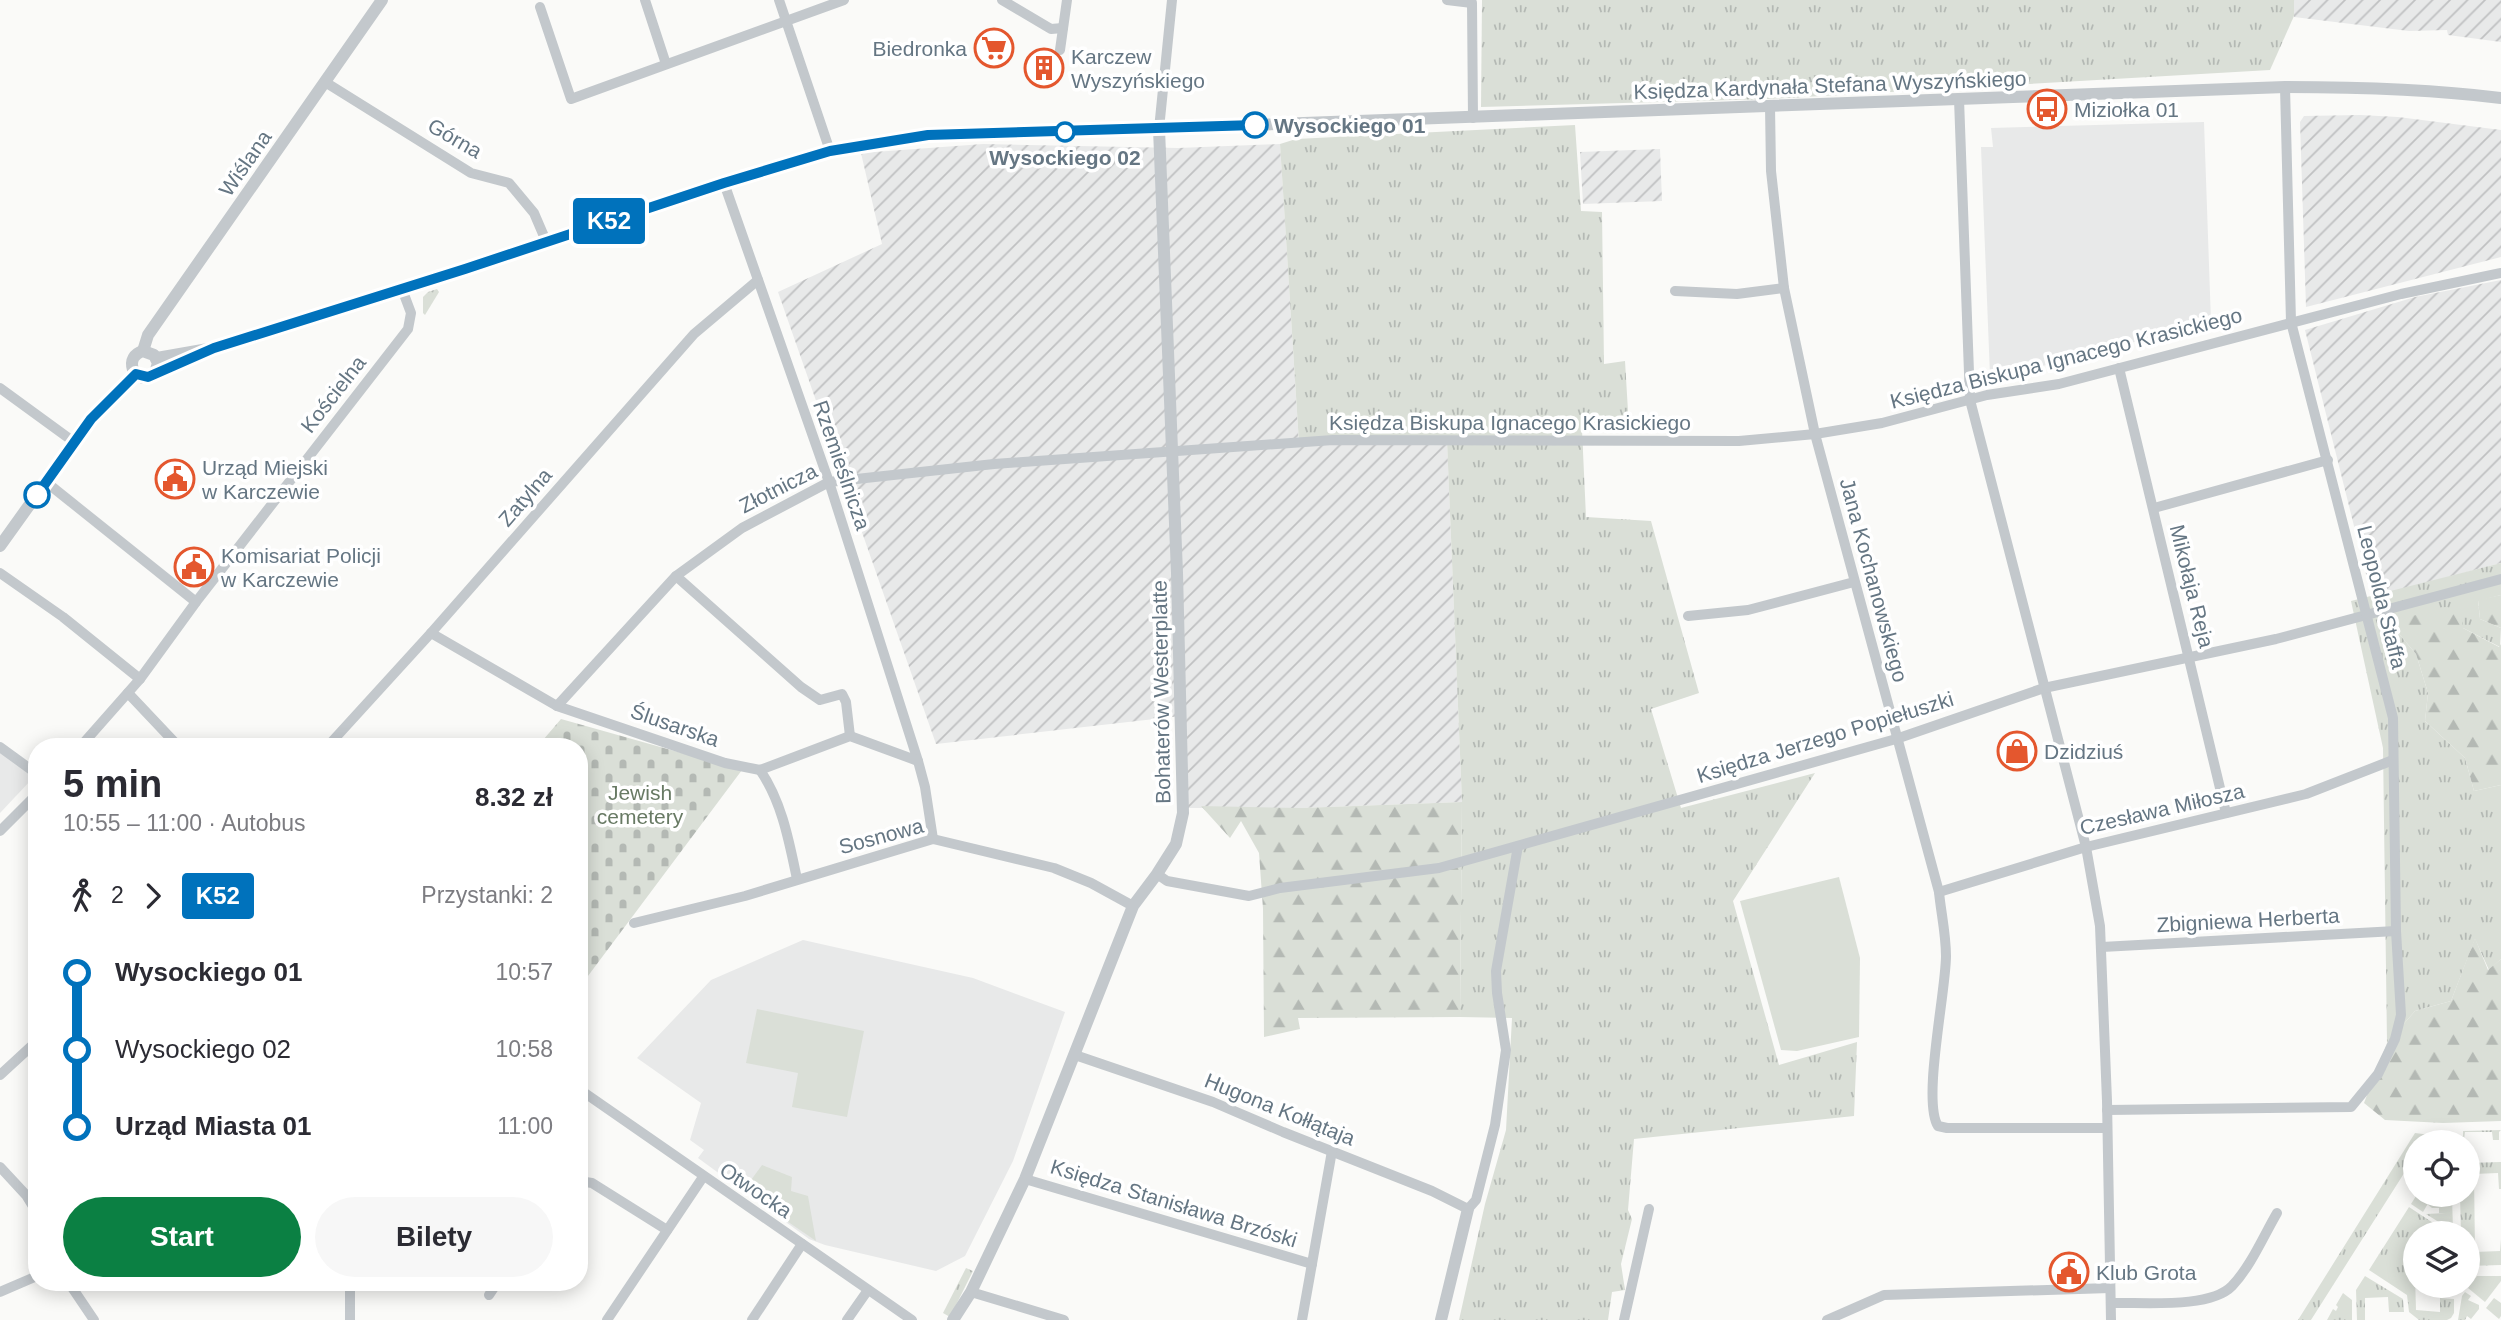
<!DOCTYPE html>
<html lang="pl">
<head>
<meta charset="utf-8">
<style>
	body { margin:0; font-family:Arial,sans-serif; background:#f7f7f7; color:#2b2b33; height:100vh; display:flex; flex-direction:column; font-size:26px; white-space:nowrap }
	* { box-sizing:border-box; margin:0 }
	p { font-size:23px; color:#7c7c81 }
	.icon { flex:none; width:38px; height:38px; fill:none; stroke:currentColor; stroke-width:2; stroke-linecap:round; stroke-linejoin:round }
	.map { position:relative; flex:1; overflow:hidden }
	.details { position:absolute; left:28px; top:738px; width:560px; height:553px; display:flex; flex-direction:column; background:#fff; border-radius:28px; box-shadow:0 4px 18px #0003 }
	.details>* { flex:none }
	.badge { padding:0 14px; border-radius:5px; font-size:24px; line-height:46px }
	.tools { position:absolute; left:2403px; top:1130px; display:grid; gap:14px }
	.tools a { display:grid; place-items:center; width:77px; height:77px; border-radius:50%; background:#fff; box-shadow:0 4px 18px #0003; font-size:35px }
	.map>.badge { position:absolute; translate:-50% -50%; box-shadow:0 0 0 4px #fff }
	.legs { display:flex; align-items:center; gap:10px; height:77px; padding:0 35px; font-size:23px }
	.legs p { margin-inline-start:auto }
	.head { display:flex; align-items:center; justify-content:space-between; height:119px; padding:0 35px }
	h1 { font-size:38px; font-weight:700; line-height:52px }
	.button { display:flex; gap:14px; margin-top:auto; padding:14px 35px }
	.button a { flex:1; height:80px; border-radius:42px; background:#0b8043; color:#fff; font-size:28px; font-weight:700; line-height:80px; text-align:center }
	.button a+a { background:#f7f7f7; color:#2b2b33 }
	ul { padding:0 35px; list-style:none }
	li { display:flex; align-items:center; gap:24px; height:77px; font-size:26px }
	li i { display:grid; place-items:center; width:10px; height:100%; margin:0 9px; background:currentColor }
	li i::after { content:''; width:18px; height:18px; margin:-9px; border:5px solid; border-radius:50%; background:#fff }
	li p { margin-inline-start:auto }
	li:first-child i { background:linear-gradient(#0000 50%,currentColor 0) }
	li:last-child i { background:linear-gradient(currentColor 50%,#0000 0) }
	.map>svg:first-child { display:block }
	.built { fill:#e8e9e9 }
	.industrial { fill:url(#industrial-furrows) }
	.grass { fill:url(#grass-tufts) }
	.forest { fill:url(#forest-firs) }
	.cemetery { fill:url(#cemetery-stones) }
	.green { fill:#dadfd7 }
	.lines { fill:none; stroke-linecap:round; stroke-linejoin:round }
	.minor { stroke:#c3c8cc; stroke-width:10 }
	.tertiary { stroke:#c3c8cc; stroke-width:12 }
	.line-1-casing { stroke:#fff; stroke-width:16 }
	.line-1 { stroke:#0072bc; stroke-width:10 }
	.stop-1-dot { fill:#fff; stroke:#0072bc; stroke-width:3.5 }
	.labels { text-anchor:middle; dominant-baseline:central; stroke-width:7; stroke-linejoin:round; paint-order:stroke }
	.poi-label { font-size:21px; fill:#657683; stroke:#fff; text-anchor:start }
	.street-label { font-size:21px; fill:#657683; stroke:#fff }
	.stop-label { font-size:21px; font-weight:bold; fill:#657683; stroke:#fff; text-anchor:start }
	.park-label { font-size:21px; fill:#687a64; stroke:#fff }
</style>
</head>
<body>
<div class="map">
<svg width="2501" height="1320" viewBox="0 0 2501 1320">
	<defs>
		<pattern id="industrial-furrows" width="10" height="10" patternUnits="userSpaceOnUse" patternTransform="scale(1.75)"><rect width="10" height="10" fill="#e8e9e9"/><path d="M-1 1l2-2M0 10L10 0M9 11l2-2" fill="none" stroke="#c0c1c2"/></pattern>
		<pattern id="grass-tufts" width="24" height="20" patternUnits="userSpaceOnUse" patternTransform="scale(1.75)"><rect width="24" height="20" fill="#dadfd7"/><path d="M3 7l-1-3M5 7V3M7 7l1-3M15 17l-1-3M17 17v-4M19 17l1-3" fill="none" stroke="#b4b9b4"/></pattern>
		<pattern id="forest-firs" width="22" height="20" patternUnits="userSpaceOnUse" patternTransform="scale(1.75)"><rect width="22" height="20" fill="#dadfd7"/><path d="M5 1l3.5 6h-7zM16 11l3.5 6h-7z" fill="#b4b9b4"/></pattern>
		<pattern id="cemetery-stones" width="16" height="16" patternUnits="userSpaceOnUse" patternTransform="scale(1.75)"><rect width="16" height="16" fill="#dadfd7"/><path d="M2 7V4a2 2 0 0 1 4 0v3zM10 15v-3a2 2 0 0 1 4 0v3z" fill="#b4b9b4"/></pattern>
	</defs>
	<rect width="100%" height="100%" fill="#fafaf8"/>
	<g class="built">
		<path d="M2204 122 2211 322 1993 379 1990 376 1981 147H1993L1991 128Z"/>
		<path d="M0 752 30 774 31 780 0 813Z"/>
		<path d="M803 940 973 978 1065 1012 1013 1161 965 1256 936 1271 825 1245 809 1239 698 1158 704 1150 690 1140 701 1103 637 1058 711 980Z"/>
	</g>
	<g class="industrial">
		<path d="M2294 0H2501V42L2448 35 2447 30 2409 31 2294 17Z"/>
		<path d="M2360 115 2398 117 2501 130V257L2306 307 2300 122 2304 116Z"/>
		<path d="M983 144 1178 148 1280 144 1299 443 1447 440 1462 802 1300 808H1183L1181 716 936 744 778 292 882 244 861 153Z"/>
		<path d="M1660 149 1662 201 1583 204 1580 152Z"/>
		<path d="M2501 280V563L2387 593 2369 586 2305 330 2415 297Z"/>
	</g>
	<g class="grass">
		<path d="M1482 0H2294V16L2270 70 1768 99 1481 107Z"/>
		<path d="M1575 125 1581 211 1602 212 1604 364 1625 361 1629 428 1582 430 1586 517 1651 521 1699 693 1651 709 1681 808 1815 773 1733 901 1779 1065 1857 1042 1854 1116 1634 1139 1628 1210 1632 1219 1621 1264 1625 1290 1612 1292 1608 1320H1459L1485 1204 1506 1130 1512 1018 1460 1017 1462 802 1447 441 1299 443 1280 144 1296 139Z"/>
		<path d="M437 289 439 292 425 315 423 313V297L428 292Z"/>
		<path d="M2501 563V595L2478 601 2480 619 2501 628 2500 647 2463 628 2389 622 2416 654 2428 693 2425 721 2465 758 2474 791 2501 785V959L2489 970 2475 939 2451 1001 2415 1011 2387 1043 2383 748 2351 601Z"/>
		<path d="M2501 1130 2499 1132V1140H2493L2492 1132H2465L2464 1140 2459 1141 2458 1137H2439L2438 1141 2415 1143V1156L2311 1320H2298L2415 1133 2438 1136H2463V1131Z"/>
		<path d="M2501 1162V1189H2499L2498 1173 2474 1174 2475 1252 2500 1251 2501 1239V1265L2468 1266V1234H2461L2460 1195H2468V1163Z"/>
		<path d="M2420 1195H2433L2423 1212 2411 1204 2416 1196 2418 1197Z"/>
		<path d="M2446 1195H2452L2453 1231 2426 1214 2446 1213Z"/>
		<path d="M2409 1207 2450 1234H2415L2414 1240 2416 1310 2440 1312V1298L2454 1299V1313L2451 1318 2447 1320H2419L2409 1312 2407 1295 2369 1270Z"/>
		<path d="M966 1268 973 1271 950 1317 943 1313Z"/>
		<path d="M2365 1276 2403 1299 2404 1312H2389L2388 1297 2365 1298V1320H2357L2356 1290Z"/>
		<path d="M2465 1292 2471 1296 2468 1300 2479 1305V1309L2471 1319 2467 1316 2465 1320H2458L2462 1296Z"/>
		<path d="M2343 1293 2352 1300V1320H2327L2333 1309 2336 1311 2338 1307 2336 1305Z"/>
	</g>
	<g class="forest">
		<path d="M2501 595V628L2480 619 2478 600Z"/>
		<path d="M2446 607 2461 612 2463 628 2499 647 2501 644V785L2474 791 2465 758 2425 721 2428 693 2416 654 2389 622Z"/>
		<path d="M1462 802 1460 1017 1298 1018 1300 1029 1264 1037 1263 909 1259 853 1241 821 1230 838 1201 806 1300 808Z"/>
		<path d="M2475 938 2488 970 2501 959V1121L2443 1123 2385 1120 2364 1103 2387 1043 2415 1011 2451 1001Z"/>
	</g>
	<path class="cemetery" d="M561 719 742 770 579 988V747H537Z"/>
	<g class="green">
		<path d="M1839 877 1860 958 1859 1037 1797 1051 1781 1050 1740 901Z"/>
		<path d="M757 1009 864 1031 847 1117 792 1107 798 1073 746 1063Z"/>
		<path d="M762 1165 792 1177 791 1191 808 1196 816 1241 743 1191Z"/>
		<path d="M2433 1195H2446V1213H2439V1208H2432L2427 1204Z"/>
		<path d="M2477 1276H2501V1281L2485 1302 2468 1288Z"/>
		<path d="M2494 1298 2501 1303V1316L2499 1319 2486 1308Z"/>
	</g>
	<g class="lines">
		<g class="minor">
			<path d="M645 0 666 64"/>
			<path d="M779 0 830 151"/>
			<path d="M1002 0 1051 29 1063 28"/>
			<path d="M1447 0 1472 3 1473 118"/>
			<path d="M540 7 571 99 844 0"/>
			<path d="M1060 50 1067 0"/>
			<path d="M325 82 471 173 509 183 534 213 546 241"/>
			<path d="M1959 99 1970 400 2086 847 2100 926 2107 1101 2111 1320"/>
			<path d="M1770 106 1771 171 1784 288 1815 434 1939 892C1941 913 1946 934 1946 956 1946 991 1922 1101 1938 1126L1947 1128H2107"/>
			<path d="M1159 129 1172 0"/>
			<path d="M724 183 829 482 918 761 925 787 933 839"/>
			<path d="M1675 291 1737 294 1784 288"/>
			<path d="M2119 368 2226 813"/>
			<path d="M0 388 74 442"/>
			<path d="M46 482 196 602"/>
			<path d="M2154 508 2328 460"/>
			<path d="M0 573 63 617 140 679"/>
			<path d="M676 576 801 687 820 700 842 694 846 702 850 736"/>
			<path d="M1688 616 1748 610 1854 582"/>
			<path d="M431 633 557 706 725 763 760 770 850 736 918 761"/>
			<path d="M128 693 179 747"/>
			<path d="M557 706 676 576 742 528 829 482 994 464 1333 440 1739 441 1815 434 1882 423 1987 395 2059 384 2401 294 2501 273"/>
			<path d="M0 747 37 774"/>
			<path d="M80 747 140 679 196 602 408 329 411 313 402 289"/>
			<path d="M327 747 431 633 694 334 758 280"/>
			<path d="M760 770C782 802 789 841 797 879"/>
			<path d="M0 831 37 794"/>
			<path d="M1157 874 1167 881 1249 896 1280 888 1439 868 1896 739 2044 688 2276 639 2501 579"/>
			<path d="M1939 892 2086 847 2306 794 2393 760"/>
			<path d="M634 923 745 896 933 839 1054 868 1091 883 1133 906"/>
			<path d="M2102 947 2396 931"/>
			<path d="M1075 1055 1213 1102 1283 1132 1432 1191 1468 1209 1476 1200 1495 1125 1506 1050 1497 993 1496 971 1518 846"/>
			<path d="M0 1075 37 1041"/>
			<path d="M579 1089 912 1320"/>
			<path d="M2107 1110 2351 1107 2378 1074 2395 1039 2401 1015 2396 931 2393 718 2291 322 2285 87"/>
			<path d="M0 1167 26 1195 37 1213"/>
			<path d="M1025 1179 1312 1264"/>
			<path d="M579 1181 592 1183 667 1230"/>
			<path d="M69 1283 94 1320"/>
			<path d="M0 1292 37 1276"/>
			<path d="M971 1292 1064 1320"/>
			<path d="M489 1295 497 1283"/>
			<path d="M2111 1303C2142 1302 2210 1309 2232 1286 2251 1266 2263 1237 2277 1213"/>
			<path d="M350 1320V1283"/>
			<path d="M607 1320 703 1177"/>
			<path d="M752 1320 802 1244"/>
			<path d="M847 1320 868 1290"/>
			<path d="M1302 1320 1332 1151"/>
			<path d="M1624 1320 1649 1209"/>
			<path d="M1827 1320 1884 1295 2110 1288"/>
		</g>
		<g class="tertiary">
			<path d="M143 351 148 335 382 0"/>
			<path d="M157 358 214 348 465 269 724 183 830 151 928 135 1058 132 2285 87C2358 87 2429 89 2501 98"/>
			<path d="M155 373 158 363 154 355 143 351C134 354 130 360 133 370L143 378 152 376 204 353"/>
			<path d="M0 546 91 419 136 374"/>
			<path d="M953 1320 971 1292 1025 1179 1133 906 1157 874 1176 844 1183 813 1177 573 1159 129"/>
			<path d="M1441 1320 1468 1209"/>
		</g>
	</g>
	<g class="lines">
		<defs>
			<path id="line-1" d="M37 495 91 419 136 374 148 377 214 348 465 269 724 183 830 151 928 135 1255 125"/>
		</defs>
		<use href="#line-1" class="line-1-casing"/>
		<use href="#line-1" class="line-1"/>
	</g>
	<defs>
		<symbol id="supermarket-ring" viewBox="-11 -11 22 22"><circle r="9.5" fill="#fff" stroke="#e4572e" stroke-width="1.5"/><path d="M-6-5.5h2.5l.6 2H6L4.5 2H-2.5L-4.4-4H-6ZM-1.5 3.2a1.3 1.3 0 1 0 .1 0ZM3 3.2a1.3 1.3 0 1 0 .1 0Z" fill="#e4572e"/></symbol>
		<symbol id="building-ring" viewBox="-11 -11 22 22"><circle r="9.5" fill="#fff" stroke="#e4572e" stroke-width="1.5"/><path d="M-4-6H4V6H1V3H-1V6H-4ZM-2.5-4.3h1.7v1.8h-1.7ZM.8-4.3h1.7v1.8H.8ZM-2.5-1h1.7V.8h-1.7ZM.8-1h1.7V.8H.8Z" fill="#e4572e"/></symbol>
		<symbol id="bus-ring" viewBox="-11 -11 22 22"><circle r="9.5" fill="#fff" stroke="#e4572e" stroke-width="1.5"/><path d="M-5-6H5V4H4V6H2V4H-2V6H-4V4H-5ZM-3.5-4V0h7V-4ZM-3.5 1.2v1.5H-2V1.2ZM2 1.2v1.5H3.5V1.2Z" fill="#e4572e"/></symbol>
		<symbol id="civic-ring" viewBox="-11 -11 22 22"><circle r="9.5" fill="#fff" stroke="#e4572e" stroke-width="1.5"/><path d="M-.6-6.5H3V-4.5H.6V-3L4-1V1h2V6H-6V1h2V-1L-.6-3ZM-1.2 2.5V6h2.4V2.5Z" fill="#e4572e"/></symbol>
		<symbol id="shop-ring" viewBox="-11 -11 22 22"><circle r="9.5" fill="#fff" stroke="#e4572e" stroke-width="1.5"/><path d="M-5-2.5h2.3a2.7 3.5 0 0 1 5.4 0H5L5.5 6h-11ZM-1.5-2.5h3a1.5 2.3 0 0 0-3 0Z" fill="#e4572e"/></symbol>
	</defs>
	<g fill-rule="evenodd">
		<use href="#supermarket-ring" x="972" y="26" width="44" height="44"/>
		<use href="#building-ring" x="1022" y="46" width="44" height="44"/>
		<use href="#bus-ring" x="2025" y="87" width="44" height="44"/>
		<use href="#civic-ring" x="153" y="457" width="44" height="44"/>
		<use href="#civic-ring" x="172" y="545" width="44" height="44"/>
		<use href="#shop-ring" x="1995" y="729" width="44" height="44"/>
		<use href="#civic-ring" x="2047" y="1250" width="44" height="44"/>
	</g>
	<g class="stop-1-dot">
		<circle cx="1255" cy="125" r="12"/>
		<circle cx="1065" cy="132" r="9"/>
		<circle cx="37" cy="495" r="12"/>
	</g>
	<g class="labels">
		<g class="poi-label">
			<text x="967" y="48" text-anchor="end">Biedronka</text>
			<text x="1071" y="56">Karczew<tspan x="1071" dy="24">Wyszyńskiego</tspan></text>
			<text x="2074" y="109">Miziołka 01</text>
			<text x="202" y="467">Urząd Miejski<tspan x="202" dy="24">w Karczewie</tspan></text>
			<text x="221" y="555">Komisariat Policji<tspan x="221" dy="24">w Karczewie</tspan></text>
			<text x="2044" y="751">Dzidziuś</text>
			<text x="2096" y="1272">Klub Grota</text>
		</g>
		<g class="street-label">
			<text transform="translate(1830 85) rotate(-2)">Księdza Kardynała Stefana Wyszyńskiego</text>
			<text transform="translate(455 138) rotate(30)">Górna</text>
			<text transform="translate(245 163) rotate(-55)">Wiślana</text>
			<text transform="translate(2066 358) rotate(-14)">Księdza Biskupa Ignacego Krasickiego</text>
			<text transform="translate(333 394) rotate(-52)">Kościelna</text>
			<text x="1510" y="422">Księdza Biskupa Ignacego Krasickiego</text>
			<text transform="translate(842 465) rotate(71)">Rzemieślnicza</text>
			<text transform="translate(778 488) rotate(-27)">Złotnicza</text>
			<text transform="translate(525 497) rotate(-49)">Zatylna</text>
			<text transform="translate(1874 580) rotate(75)">Jana Kochanowskiego</text>
			<text transform="translate(2192 586) rotate(76)">Mikołaja Reja</text>
			<text transform="translate(2382 597) rotate(76)">Leopolda Staffa</text>
			<text transform="translate(1161 692) rotate(-91)">Bohaterów Westerplatte</text>
			<text transform="translate(675 725) rotate(19)">Ślusarska</text>
			<text transform="translate(1825 737) rotate(-17)">Księdza Jerzego Popiełuszki</text>
			<text transform="translate(2162 809) rotate(-13)">Czesława Miłosza</text>
			<text transform="translate(881 836) rotate(-15)">Sosnowa</text>
			<text transform="translate(2248 920) rotate(-3)">Zbigniewa Herberta</text>
			<text transform="translate(1280 1109) rotate(22)">Hugona Kołłątaja</text>
			<text transform="translate(756 1190) rotate(34)">Otwocka</text>
			<text transform="translate(1174 1203) rotate(17)">Księdza Stanisława Brzóski</text>
		</g>
		<g class="stop-label">
			<text x="1274" y="125">Wysockiego 01</text>
			<text x="1065" y="157" text-anchor="middle">Wysockiego 02</text>
		</g>
		<g class="park-label">
			<text x="640" y="792">Jewish<tspan x="640" dy="24">cemetery</tspan></text>
		</g>
	</g>
</svg>
<div class="tools">
<a><svg class="icon" aria-label="locate" viewBox="0 0 24 24"><circle cx="12" cy="12" r="6"/><path d="M12 2v4M12 18v4M2 12h4M18 12h4"/></svg></a>
<a><svg class="icon" aria-label="layers" viewBox="0 0 24 24"><path d="M12 4l9 5-9 5-9-5zM3 14l9 5 9-5"/></svg></a>
</div>
<b class="badge" style="left:609px;top:221px;background:#0072bc;color:#fff">K52</b>
<section class="details">
<div class="head"><div><h1>5 min</h1><p>10:55 – 11:00 · Autobus</p></div><b>8.32 zł</b></div>
<div class="legs"><svg class="icon" aria-label="walk" viewBox="0 0 24 24"><circle cx="13" cy="4" r="2"/><path d="M13 8l-2 6 4 7M11 14l-3 7M7 12l3-4h3l4 4"/></svg>2<svg class="icon" aria-label="forward" viewBox="0 0 24 24"><path d="M9 5l7 7-7 7"/></svg><b class="badge" style="background:#0072bc;color:#fff">K52</b><p>Przystanki: 2</p></div>
<ul>
<li><i style="color:#0072bc"></i><b>Wysockiego 01</b><p>10:57</p></li>
<li><i style="color:#0072bc"></i><span>Wysockiego 02</span><p>10:58</p></li>
<li><i style="color:#0072bc"></i><b>Urząd Miasta 01</b><p>11:00</p></li>
</ul>
<div class="button"><a>Start</a><a>Bilety</a></div>
</section>
</div>
</body>
</html>
